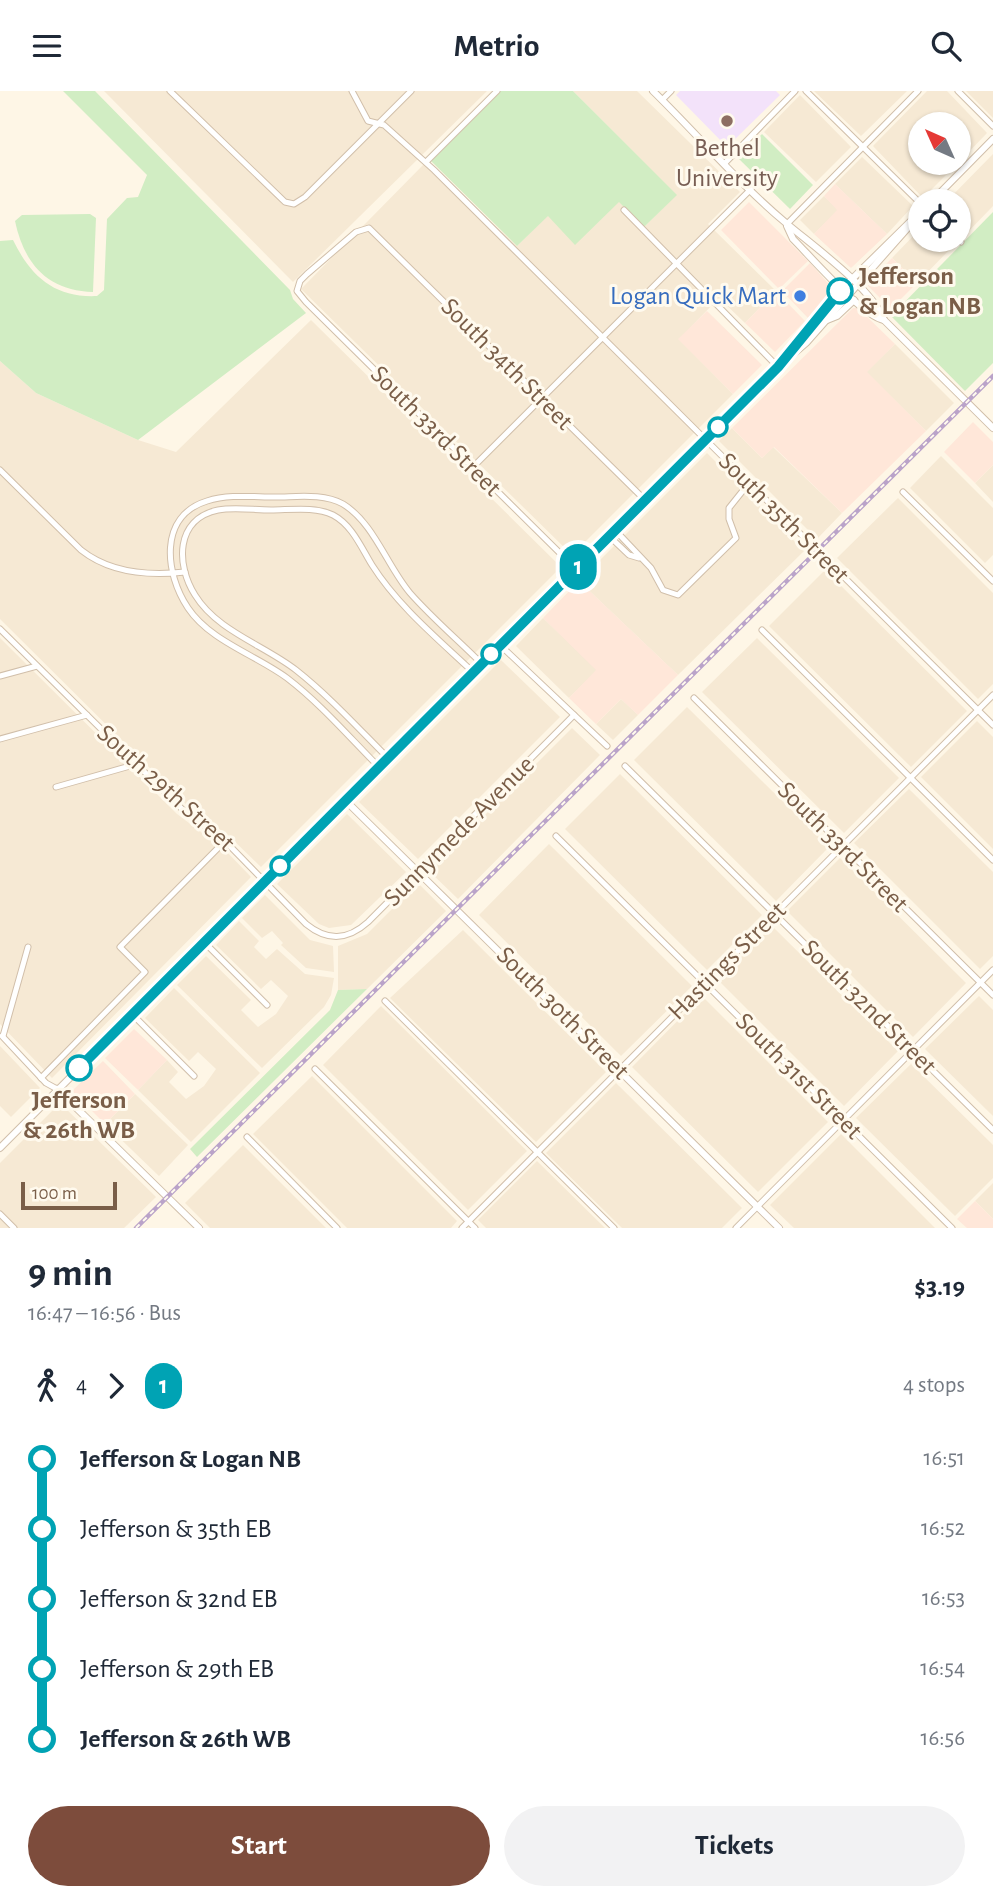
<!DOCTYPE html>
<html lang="en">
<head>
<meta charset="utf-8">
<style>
	body { margin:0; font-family:"Alegreya Sans",sans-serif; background:#f2f2f3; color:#1f2937; height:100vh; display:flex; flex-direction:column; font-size:26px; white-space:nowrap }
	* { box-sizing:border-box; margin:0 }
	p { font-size:23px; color:#747a83 }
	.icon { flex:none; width:38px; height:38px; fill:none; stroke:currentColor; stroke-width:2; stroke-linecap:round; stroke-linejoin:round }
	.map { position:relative; height:1137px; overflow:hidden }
	.drawer { display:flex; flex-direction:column; background:#fff; flex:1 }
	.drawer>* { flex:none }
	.badge { padding:0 14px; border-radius:23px; font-size:24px; line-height:46px }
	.needle { width:46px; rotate:315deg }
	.controls { position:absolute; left:908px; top:21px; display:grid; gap:14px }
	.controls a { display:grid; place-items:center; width:63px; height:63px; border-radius:50%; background:#fff; box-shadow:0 2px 5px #0004; font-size:35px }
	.scale { position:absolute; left:21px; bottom:18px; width:96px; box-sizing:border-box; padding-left:7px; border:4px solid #7a5e48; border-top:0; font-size:19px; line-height:24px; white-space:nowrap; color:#7a5e48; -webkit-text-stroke:5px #fffaee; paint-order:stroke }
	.map>.badge { position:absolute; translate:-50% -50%; box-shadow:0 0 0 4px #fff }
	.legs { display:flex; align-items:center; gap:10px; height:77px; padding:0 28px; font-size:23px }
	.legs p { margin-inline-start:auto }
	.summary { display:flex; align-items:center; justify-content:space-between; height:119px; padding:0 28px }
	h1 { font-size:38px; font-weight:700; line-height:52px }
	.action { display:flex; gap:14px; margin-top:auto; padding:14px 28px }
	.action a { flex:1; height:80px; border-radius:42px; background:#7d4c3c; color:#fff; font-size:28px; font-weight:700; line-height:80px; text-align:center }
	.action a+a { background:#f2f2f3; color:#1f2937 }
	ul { padding:0 28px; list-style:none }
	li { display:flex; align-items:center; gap:24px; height:70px; font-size:26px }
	li i { display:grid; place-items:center; width:10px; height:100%; margin:0 9px; background:currentColor }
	li i::after { content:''; width:18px; height:18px; margin:-9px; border:5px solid; border-radius:50%; background:#fff }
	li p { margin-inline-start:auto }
	li:first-child i { background:linear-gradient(#0000 50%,currentColor 0) }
	li:last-child i { background:linear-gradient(currentColor 50%,#0000 0) }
	header { display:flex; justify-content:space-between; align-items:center; height:91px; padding:0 28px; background:#fff; font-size:32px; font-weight:700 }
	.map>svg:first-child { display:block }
	.residential { fill:#f6e9d4 }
	.commercial { fill:#ffe7d9 }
	.education { fill:#f3e2fa }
	.green { fill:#d1edc3 }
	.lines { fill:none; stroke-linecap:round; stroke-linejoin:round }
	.minor-casing { stroke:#d1bfaa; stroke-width:7 }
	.tertiary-casing { stroke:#d1bfaa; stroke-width:8 }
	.minor { stroke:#fff; stroke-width:5 }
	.tertiary { stroke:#fff; stroke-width:6 }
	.rail-casing { stroke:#baa3c9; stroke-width:4.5 }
	.rail { stroke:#fffaee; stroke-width:2; stroke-dasharray:5; stroke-linecap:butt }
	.line-1-casing { stroke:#fff; stroke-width:16 }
	.line-1 { stroke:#00a3b4; stroke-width:10 }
	.education-dot { fill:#8d6e63; stroke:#fffaee; stroke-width:2.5 }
	.stop-1-dot { fill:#fff; stroke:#00a3b4; stroke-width:3.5 }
	.shop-dot { fill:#3f7fe0; stroke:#fffaee; stroke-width:2.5 }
	.labels { text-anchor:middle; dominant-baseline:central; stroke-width:6; stroke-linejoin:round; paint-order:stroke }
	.education-label { font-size:26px; fill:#785e54; stroke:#fffaee }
	.stop-label { font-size:26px; font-weight:bold; fill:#7a5e48; stroke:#fffaee; text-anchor:start }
	.shop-label { font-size:26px; fill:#366cbe; stroke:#fffaee; text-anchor:end }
	.street-label { font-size:26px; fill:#7a5e48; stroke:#fffaee }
</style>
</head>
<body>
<header><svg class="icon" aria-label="menu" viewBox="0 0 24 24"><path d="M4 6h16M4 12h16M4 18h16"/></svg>Metrio<svg class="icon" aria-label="search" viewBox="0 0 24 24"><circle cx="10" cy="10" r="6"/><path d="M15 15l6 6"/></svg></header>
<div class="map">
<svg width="993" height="1137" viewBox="0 0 993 1137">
	<rect width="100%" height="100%" fill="#fef6e6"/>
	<g class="residential">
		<path d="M104 0H487L293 191Z"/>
		<path d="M573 0H637L740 101 708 133 776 200 745 232 719 207 679 248 733 303 572 464 301 198 426 71 517 155 548 124 575 153 619 110 644 136 676 104Z"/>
		<path d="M814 0H907L861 45Z"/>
		<path d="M927 0H947L987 42 959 71V33H920V72H958L923 107 873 55Z"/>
		<path d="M966 0H993V27Z"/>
		<path d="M800 4 851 56 816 91 764 41Z"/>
		<path d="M993 63V115L962 147 959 144V110H947Z"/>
		<path d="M862 66 913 115 887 143 835 93Z"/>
		<path d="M824 105 838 119 814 143 800 129Z"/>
		<path d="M920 138V149H947L953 155 917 192 892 167Z"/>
		<path d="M311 229 561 476 261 776 229 745 190 717 0 528V270L36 302 138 349 176 361Z"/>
		<path d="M895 253 954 312 926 340 866 281Z"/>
		<path d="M732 337 762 367 773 356 842 422 817 448 719 350Z"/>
		<path d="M707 362 804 460 678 584 579 490Z"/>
		<path d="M941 365 993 417V464L985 472 910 397Z"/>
		<path d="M993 374V411L975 392Z"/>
		<path d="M898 407 993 502V593L978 608 837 467Z"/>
		<path d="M825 479 967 620 911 676 769 535Z"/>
		<path d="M543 527 597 579 569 607 516 555Z"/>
		<path d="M0 547 177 723 225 759 251 786 52 987 0 933Z"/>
		<path d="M757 547 899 687 844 742 702 601Z"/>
		<path d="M501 569 560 626 418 768 359 711Z"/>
		<path d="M621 608 638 624 613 649 596 633Z"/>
		<path d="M687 616 829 756 776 810 634 669Z"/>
		<path d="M977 630 993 646V758L921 686Z"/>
		<path d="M572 637 600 664 458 808 429 780Z"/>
		<path d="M620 683 762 824 707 879 565 738Z"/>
		<path d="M909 698 993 781V865L980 878 854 752Z"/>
		<path d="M347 723 406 781 351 834 329 837 319 833 277 793Z"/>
		<path d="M549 753 692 895 621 965 479 824Z"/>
		<path d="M840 767 966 892 913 946 787 820Z"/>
		<path d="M418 792 446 820 367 898 338 899V855L367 843Z"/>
		<path d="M265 804 310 849 333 855 334 881 306 877 281 854 283 852 272 840 262 847 242 827Z"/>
		<path d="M239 830 259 850 254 856 266 868 277 858 305 883 334 887 331 904 324 916 262 977 177 894 206 865 251 909 241 919 258 936 276 923 288 905 271 889 261 898 216 854Z"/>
		<path d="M772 835 898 960 844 1015 718 889Z"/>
		<path d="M463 839 606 981 536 1051 390 907Z"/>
		<path d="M174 897 260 982 191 1051 138 999 167 969 178 981 169 991 186 1008 204 995 216 978 198 961 189 970 145 927Z"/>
		<path d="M702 905 828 1031 758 1101 632 976Z"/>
		<path d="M979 905 993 919V1025L925 958Z"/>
		<path d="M381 915 527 1060 468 1119 323 974Z"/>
		<path d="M0 955 40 997 11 1026 0 1015Z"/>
		<path d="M911 973 993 1054V1087L955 1125 856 1027Z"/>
		<path d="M312 985 457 1130 451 1137H347L253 1043Z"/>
		<path d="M616 992 742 1117 722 1137H622L546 1062Z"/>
		<path d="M135 1003 188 1054 159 1085 105 1033Z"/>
		<path d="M60 1012 156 1106 124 1137H0V1072Z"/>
		<path d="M841 1043 935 1137H794L770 1114Z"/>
		<path d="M243 1054 326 1137H210L185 1112Z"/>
		<path d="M537 1070 605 1137H486L478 1129Z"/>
		<path d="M993 1092V1128L975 1110Z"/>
	</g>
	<g class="commercial">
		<path d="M835 93 887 143 851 177 814 143 837 119 824 105Z"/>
		<path d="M749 111 808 170 779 198 721 139Z"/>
		<path d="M892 167 917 192 891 218 868 195V191Z"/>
		<path d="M810 172 834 199 808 227 782 200Z"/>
		<path d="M776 200 805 230 775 261 745 232Z"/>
		<path d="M853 217H858L895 253 867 281 926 340 842 422 774 356 762 367 732 337Z"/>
		<path d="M707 220 762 274 733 303 678 248Z"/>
		<path d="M973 331 993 351V374L975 392 944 361Z"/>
		<path d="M579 490 678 584 638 624 621 608 596 633 569 607 596 579 543 527Z"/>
		<path d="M134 938 167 969 138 999 105 967Z"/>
		<path d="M103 970 135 1003 105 1033 72 1000Z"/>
		<path d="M975 1110 993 1128V1137H967L957 1128Z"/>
	</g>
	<path class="education" d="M680 0H776L780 4 727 56 676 4Z"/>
	<g class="green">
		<path d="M63 0H95L290 199 293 208 306 222 138 349 36 302 0 270V150L13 149C31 186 55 207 97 205L104 199 107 128 127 107 138 106 147 84Z"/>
		<path d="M499 0H573L677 104 644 136 619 111 575 154 548 125 517 155 430 69Z"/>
		<path d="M762 43 813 94 790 118 738 67Z"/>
		<path d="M993 121V272L965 300 891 225Z"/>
		<path d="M90 123 96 127 93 201C48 200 24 173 15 130L22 124Z"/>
		<path d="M367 898 197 1066 190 1058 330 919 338 899Z"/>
	</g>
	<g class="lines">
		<defs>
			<g id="minor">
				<path d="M170 0 285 111 294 113 305 106 411 0"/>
				<path d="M352 0 368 30 384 34 434 79 993 634"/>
				<path d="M806 0 920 112"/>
				<path d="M958 0 993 35"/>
				<path d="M662 9 671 0"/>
				<path d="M426 71 497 0"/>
				<path d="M725 72 795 0"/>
				<path d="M624 119 778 276"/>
				<path d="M787 133 918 0"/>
				<path d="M958 149 961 151"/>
				<path d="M473 376 751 98"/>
				<path d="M0 379 81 459C110 482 149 485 185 481"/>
				<path d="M903 401 993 490"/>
				<path d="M615 439 651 477 663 499 678 504 736 447 729 428V417L749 392"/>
				<path d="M609 445 629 464 639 467"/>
				<path d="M576 478 306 211 297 200 300 190 307 183 356 141 369 137 645 409"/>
				<path d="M0 538 183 719 225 750 306 833C327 850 347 850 368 831L574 624"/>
				<path d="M762 539 993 769"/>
				<path d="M500 554 607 655"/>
				<path d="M0 585 37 575"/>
				<path d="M694 607 993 904"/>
				<path d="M0 648 87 624"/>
				<path d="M388 667C358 637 329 605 296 579 264 554 217 540 195 504 176 474 175 428 218 419 234 416 254 419 271 419 290 419 315 415 333 424 352 434 361 456 372 474 398 515 438 548 473 581"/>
				<path d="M625 675 993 1039"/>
				<path d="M379 676C349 646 321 613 287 587 256 564 210 550 188 517 165 483 158 425 207 410 229 403 253 406 275 406 297 406 323 402 343 413 374 432 387 475 410 502 432 527 458 549 482 573"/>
				<path d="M56 696 137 673"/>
				<path d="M556 745 952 1137"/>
				<path d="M204 851 267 914"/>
				<path d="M385 910 614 1137"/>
				<path d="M132 923 194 985"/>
				<path d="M2 945 46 992 57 998"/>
				<path d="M3 945 28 856"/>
				<path d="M315 978 475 1137"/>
				<path d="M41 987 145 881 120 856 225 750"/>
				<path d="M247 1046 337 1137"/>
				<path d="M0 1123 14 1137"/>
				<path d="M462 1137 993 604"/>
				<path d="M736 1137 993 879"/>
			</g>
			<g id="tertiary">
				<path d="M653 0C697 43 739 93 786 132 813 155 871 196 884 229L993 337"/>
				<path d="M932 110 993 48"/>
				<path d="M787 135 793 148C811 166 862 225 884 229"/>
				<path d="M827 229 837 225 854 209"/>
				<path d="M787 264 851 189 918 123"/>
				<path d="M345 709 779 1137"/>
				<path d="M57 998 199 1137"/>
				<path d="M0 1057 778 276 806 252 920 123"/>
			</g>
		</defs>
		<use href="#minor" class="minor-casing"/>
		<use href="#tertiary" class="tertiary-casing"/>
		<use href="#minor" class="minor"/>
		<use href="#tertiary" class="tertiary"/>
		<defs>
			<path id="rail" d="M136 1137 993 285"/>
		</defs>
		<use href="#rail" class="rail-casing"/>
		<use href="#rail" class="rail"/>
	</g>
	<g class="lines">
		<defs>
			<path id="line-1" d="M79 977 778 276 840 200"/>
		</defs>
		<use href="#line-1" class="line-1-casing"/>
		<use href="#line-1" class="line-1"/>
	</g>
	<circle class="education-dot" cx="727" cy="30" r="7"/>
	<g class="stop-1-dot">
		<circle cx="840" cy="200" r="12"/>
		<circle cx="718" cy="336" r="9"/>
		<circle cx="491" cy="563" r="9"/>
		<circle cx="280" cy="775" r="9"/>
		<circle cx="79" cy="977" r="12"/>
	</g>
	<circle class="shop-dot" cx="800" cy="205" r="7"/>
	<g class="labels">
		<g class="education-label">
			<text x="727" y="57">Bethel<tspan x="727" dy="30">University</tspan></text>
		</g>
		<g class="stop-label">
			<text x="859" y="185">Jefferson<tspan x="859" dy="30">&amp; Logan NB</tspan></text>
			<text x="79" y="1009" text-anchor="middle">Jefferson<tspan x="79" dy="30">&amp; 26th WB</tspan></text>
		</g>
		<g class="shop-label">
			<text x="786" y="205">Logan Quick Mart</text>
		</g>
		<g class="street-label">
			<text transform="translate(507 273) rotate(45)">South 34th Street</text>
			<text transform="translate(436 340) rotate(45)">South 33rd Street</text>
			<text transform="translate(784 427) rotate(45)">South 35th Street</text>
			<text transform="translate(166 697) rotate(42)">South 29th Street</text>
			<text transform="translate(459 740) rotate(-45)">Sunnymede Avenue</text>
			<text transform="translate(843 756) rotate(45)">South 33rd Street</text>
			<text transform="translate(727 870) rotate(-45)">Hastings Street</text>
			<text transform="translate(869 916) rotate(45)">South 32nd Street</text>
			<text transform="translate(563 922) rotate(45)">South 30th Street</text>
			<text transform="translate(799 985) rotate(45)">South 31st Street</text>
		</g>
	</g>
</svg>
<div class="controls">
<a><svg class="needle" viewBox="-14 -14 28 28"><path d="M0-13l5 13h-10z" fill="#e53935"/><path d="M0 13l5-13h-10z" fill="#747a83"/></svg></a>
<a><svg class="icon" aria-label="locate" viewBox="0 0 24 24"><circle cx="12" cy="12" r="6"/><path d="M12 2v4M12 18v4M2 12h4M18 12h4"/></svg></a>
</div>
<div class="scale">100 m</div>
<b class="badge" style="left:578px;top:476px;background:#00a3b4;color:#fff">1</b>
</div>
<section class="drawer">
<div class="summary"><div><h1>9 min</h1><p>16:47 – 16:56 · Bus</p></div><b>$3.19</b></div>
<div class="legs"><svg class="icon" aria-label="walk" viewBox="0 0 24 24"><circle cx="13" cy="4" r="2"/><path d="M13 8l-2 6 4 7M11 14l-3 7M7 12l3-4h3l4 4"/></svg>4<svg class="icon" aria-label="forward" viewBox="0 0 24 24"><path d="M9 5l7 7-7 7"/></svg><b class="badge" style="background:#00a3b4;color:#fff">1</b><p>4 stops</p></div>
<ul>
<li><i style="color:#00a3b4"></i><b>Jefferson &amp; Logan NB</b><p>16:51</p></li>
<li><i style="color:#00a3b4"></i><span>Jefferson &amp; 35th EB</span><p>16:52</p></li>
<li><i style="color:#00a3b4"></i><span>Jefferson &amp; 32nd EB</span><p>16:53</p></li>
<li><i style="color:#00a3b4"></i><span>Jefferson &amp; 29th EB</span><p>16:54</p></li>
<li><i style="color:#00a3b4"></i><b>Jefferson &amp; 26th WB</b><p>16:56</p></li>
</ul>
<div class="action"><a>Start</a><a>Tickets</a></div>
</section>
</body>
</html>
